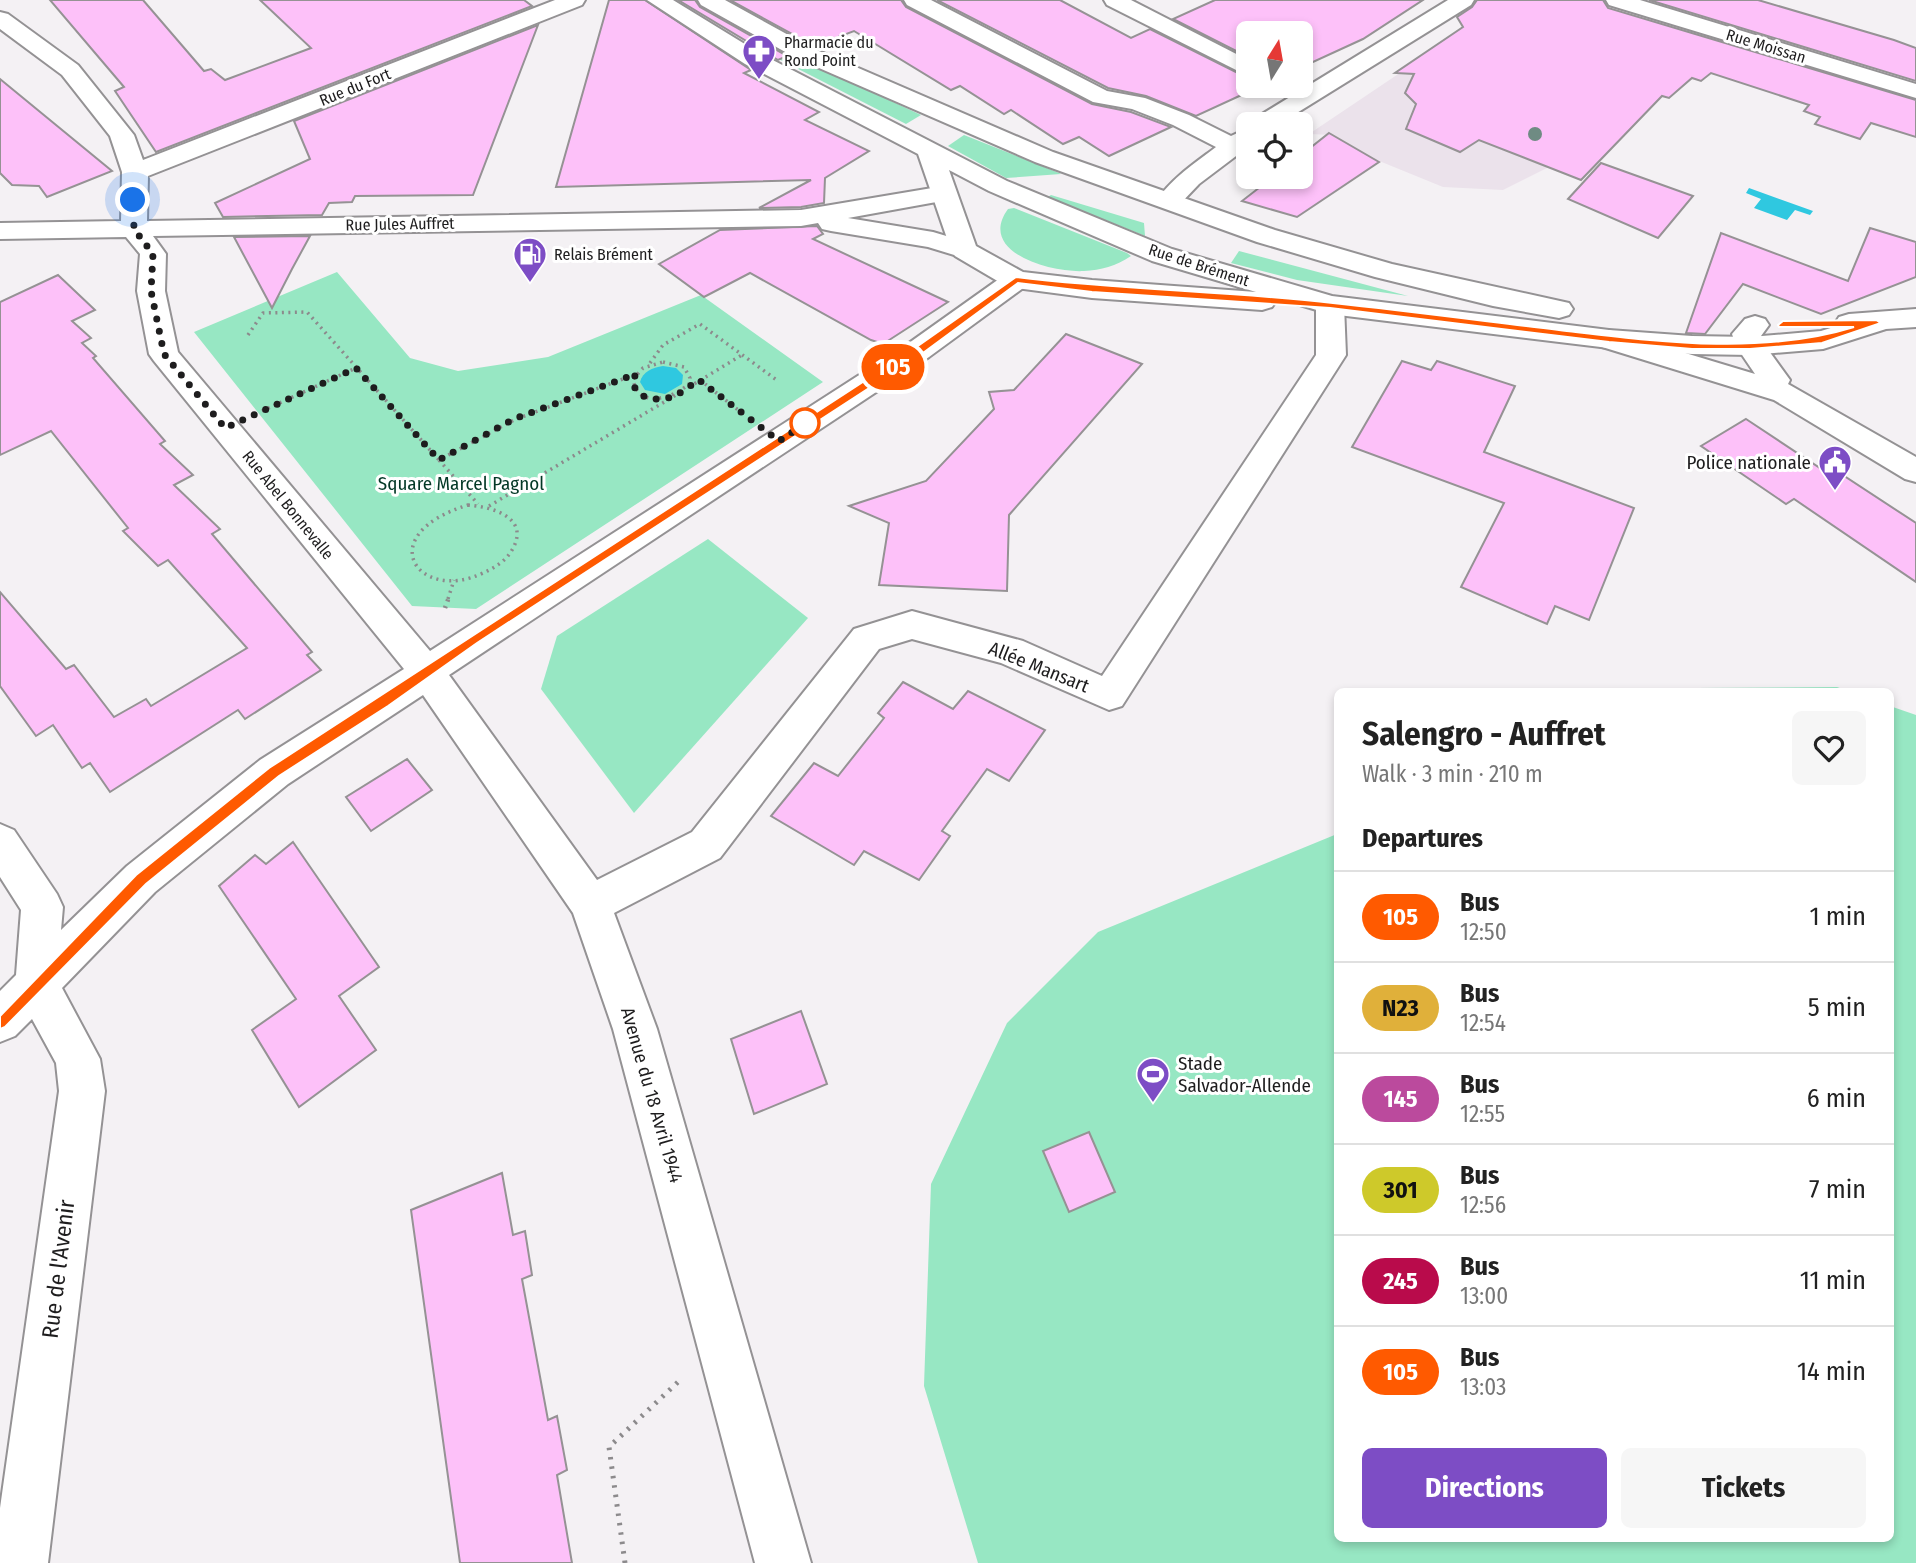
<!DOCTYPE html>
<html lang="en">
<head>
<meta charset="utf-8">
<style>
	body { margin:0; font-family:"Fira Sans Condensed",sans-serif; background:#f6f6f6; color:#222; height:100vh; display:flex; flex-direction:column; font-size:26px; white-space:nowrap }
	* { box-sizing:border-box; margin:0 }
	p { font-size:23px; color:#767676 }
	.icon { flex:none; width:38px; height:38px; fill:none; stroke:currentColor; stroke-width:2; stroke-linecap:round; stroke-linejoin:round }
	.map { position:relative; flex:1; overflow:hidden }
	.sheet { position:absolute; left:1334px; top:688px; width:560px; height:854px; display:flex; flex-direction:column; background:#fff; border-radius:10px; box-shadow:0 4px 10px #0003 }
	.sheet>* { flex:none }
	.badge { padding:0 14px; border-radius:23px; font-size:24px; line-height:46px }
	.needle { width:46px; rotate:11deg }
	.tools { position:absolute; left:1236px; top:21px; display:grid; gap:14px }
	.tools a { display:grid; place-items:center; width:77px; height:77px; border-radius:10px; background:#fff; box-shadow:0 4px 10px #0003; font-size:35px }
	.you { position:absolute; width:35px; height:35px; margin:-18px; border:5px solid #fff; border-radius:50%; background:#1a73e8; box-shadow:0 0 0 10px #1a73e833 }
	.map>.badge { position:absolute; translate:-50% -50%; box-shadow:0 0 0 4px #fff }
	h2 { padding:0 28px; font-size:26px; line-height:63px }
	.round { display:grid; place-items:center; flex:none; width:74px; height:74px; border-radius:10px; background:#f6f6f6 }
	.overview { display:flex; align-items:center; justify-content:space-between; height:119px; padding:0 28px }
	h1 { font-size:33px; font-weight:700; line-height:52px }
	.primary-button { display:flex; gap:14px; margin-top:auto; padding:14px 28px }
	.primary-button a { flex:1; height:80px; border-radius:10px; background:#7d4dc5; color:#fff; font-size:28px; font-weight:700; line-height:80px; text-align:center }
	.primary-button a+a { background:#f6f6f6; color:#222 }
	ul { padding:0; list-style:none }
	li { display:flex; align-items:center; gap:21px; height:91px; padding:0 28px; border-top:2px solid #e0e0e0 }
	li div { flex:1 }
	li b { display:block; font-size:26px }
	li em { font-style:normal }
	li .badge { min-width:77px; font-weight:700; text-align:center }
	.map>svg:first-child { display:block }
	.built { fill:#ebe2eb }
	.green { fill:#97e7c3 }
	.water { fill:#2fc8e0 }
	.building { fill:#fdc1f9; stroke:#959294; stroke-width:2 }
	.lines { fill:none; stroke-linecap:round; stroke-linejoin:round }
	.minor-casing { stroke:#949294; stroke-width:4 }
	.major-casing { stroke:#949294; stroke-width:4 }
	.path-far2 { stroke:#8c8a8c; stroke-width:3.5; stroke-dasharray:2 4.5; stroke-linecap:butt }
	.path-far1 { stroke:#8c8a8c; stroke-width:4.5; stroke-dasharray:2 5; stroke-linecap:butt }
	.path { stroke:#8c8a8c; stroke-width:5; stroke-dasharray:2.5 7; stroke-linecap:butt }
	.minor { fill:#fff; fill-rule:evenodd }
	.major { fill:#fff; fill-rule:evenodd }
	.tree { fill:#6f8b83 }
	.line { fill:#ff5a00; stroke:#fff; stroke-width:2 }
	.walk { stroke:#1e1d1e; stroke-width:7; stroke-dasharray:0 12.6 }
	.stop-dot { fill:#fff; stroke:#ff5a00; stroke-width:3.5 }
	.labels { text-anchor:middle; dominant-baseline:central; stroke-width:6; stroke-linejoin:round; paint-order:stroke }
	.far-poi-label { font-size:16px; fill:#1e1d1e; stroke:#fff; text-anchor:start }
	.far-street-label { font-size:16px; fill:#1e1d1e; stroke:#fff }
	.poi-label { font-size:19px; fill:#1e1d1e; stroke:#fff; text-anchor:end }
	.park-label { font-size:19px; fill:#033826; stroke:#fff }
	.street-label { font-size:19px; fill:#1e1d1e; stroke:#fff }
	.near-street-label { font-size:23px; fill:#1e1d1e; stroke:#fff }
</style>
</head>
<body>
<div class="map">
<svg width="1916" height="1563" viewBox="0 0 1916 1563">
	<rect width="100%" height="100%" fill="#f4f1f4"/>
	<path class="built" d="M1440 46 1549 167 1503 190 1443 187 1367 156 1332 135 1309 134Z"/>
	<g class="green">
		<path d="M763 41 921 115 906 124 753 46Z"/>
		<path d="M964 135 1059 173 1061 174 1006 178 948 146Z"/>
		<path d="M1051 195 1144 223 1145 236 1048 197Z"/>
		<path d="M1014 208 1127 253 1131 256C1116 266 1101 270 1084 271 1053 273 976 253 1008 209Z"/>
		<path d="M1239 251 1408 296 1297 280 1231 263Z"/>
		<path d="M337 272 410 358 458 371 548 357 701 295 823 382 476 609 412 606 194 332Z"/>
		<path d="M708 539 808 618 634 813 541 689 557 636Z"/>
		<path d="M1837 687 1848 691H1688L1696 688Z"/>
		<path d="M1890 706 1916 715V1563H978L924 1386 931 1184 1007 1023 1098 932 1337 834V1538H1890Z"/>
	</g>
	<g class="water">
		<path d="M1749 188 1813 211 1810 215 1795 210 1787 220 1754 208 1761 199 1746 193Z"/>
		<path d="M663 366 676 368 683 375 682 384 665 394 645 390 640 382C643 371 652 368 663 366Z"/>
	</g>
	<g class="building">
		<path d="M50 0H143L204 71 211 69 225 80 311 48 260 0H524L532 6 156 152 115 91 124 87Z"/>
		<path d="M609 0H645L751 70 744 73 819 112 805 120 869 151 825 178 824 203 801 207 759 208 811 180 556 187Z"/>
		<path d="M678 0H695L700 7 787 56 778 60Z"/>
		<path d="M730 0H901L906 7 1092 104 1131 112 1171 127 1109 156 1079 137 1063 144 1011 110 1004 114 960 86 951 90 854 31 814 46Z"/>
		<path d="M937 0H1060L1131 38 1150 29 1248 78V92L1196 116 1146 96 1108 88Z"/>
		<path d="M1215 0H1423L1363 39 1300 68V33H1248V57L1173 19Z"/>
		<path d="M1477 0H1603L1608 8 1916 100V137L1871 123 1860 139 1815 124 1820 117 1804 111 1809 105 1711 73 1701 81 1692 78 1669 98 1662 96 1581 180 1479 140 1460 152 1406 129 1416 104 1405 93 1414 74 1395 73 1463 27 1457 17 1472 7Z"/>
		<path d="M1649 0H1758L1894 40 1916 48V81Z"/>
		<path d="M538 25 473 195 355 196 352 202 329 203 322 215 223 217 215 203 310 159 294 121Z"/>
		<path d="M0 79 112 171 47 197 39 186 12 185 0 173Z"/>
		<path d="M1329 133 1379 162 1297 217 1242 201 1273 177H1300V156Z"/>
		<path d="M1601 163 1693 196 1658 238 1568 199Z"/>
		<path d="M817 226 823 234 813 239 948 302 883 344 871 340 750 273 704 297 659 264 720 230Z"/>
		<path d="M1870 228 1916 242V277L1821 314 1743 284 1705 334 1686 333 1721 233 1848 281Z"/>
		<path d="M310 236 292 269 272 308 234 237Z"/>
		<path d="M58 275 95 310 72 321 91 338 82 343 96 356 93 358 165 441 160 444 193 475 174 485 220 529 212 534 312 652 307 655 321 670 245 719 238 710 110 792 90 763 82 768 53 725 36 736 0 686V592L66 669 74 665 114 717 146 699 151 706 247 648 168 560 158 566 123 531 128 528 51 431 0 455V302Z"/>
		<path d="M1066 334 1142 364 1009 515 1007 591 879 585 889 523 849 506 926 481 994 409 989 392 1014 390Z"/>
		<path d="M1402 361 1431 370 1437 361 1515 386 1484 452 1634 508 1589 620 1555 606 1547 624 1461 587 1504 503 1352 447Z"/>
		<path d="M1746 419 1829 474 1835 470 1916 523V582L1794 499 1786 504 1701 446Z"/>
		<path d="M903 682 953 709 968 691 1045 730 1009 781 987 769 942 831 950 836 919 880 864 851 854 865 771 816 814 763 838 776 884 718 878 713Z"/>
		<path d="M407 759 432 790 371 831 346 797Z"/>
		<path d="M293 842 379 967 339 996 376 1050 299 1107 252 1030 296 999 219 886 255 855 266 864Z"/>
		<path d="M801 1011 827 1084 754 1114 731 1039Z"/>
		<path d="M1089 1132 1115 1192 1069 1212 1043 1151Z"/>
		<path d="M502 1173 513 1235 525 1231 532 1275 522 1279 548 1420 557 1416 567 1470 557 1475 572 1563H460L411 1210Z"/>
	</g>
	<g class="lines">
		<defs>
			<g id="minor">
				<path d="M555 0H585L582 5 148 176 147 221 801 210 944 186 953 189 957 194 953 199 848 218 933 232 973 244 977 250 973 256 964 258 928 247 831 231 822 229 818 223 801 226 153 236 166 254 165 291 178 352 430 651 909 343 1006 274 1016 272 1026 274 1030 280 1026 286 929 357 449 675 597 880 692 832 854 629 912 611 1023 641 1102 676 1316 355V305L1320 299 1330 296 1340 299 1344 305 1346 355 1122 706 1109 710 1001 663 912 639 879 649 720 858 614 913 657 1029 811 1563H755L613 1029 573 913 423 695 288 784 155 892 62 988 100 1059 105 1091 48 1563H0V1508L59 1091 56 1063 32 1019 15 1036 0 1042V991L16 975 21 910 0 877V824L14 830 57 894 63 907 61 930 127 866 260 760 404 669 154 361 149 354 137 291 140 254 126 237 0 239V223L121 221 122 172 110 136 62 75 0 29V12L8 14 78 65 134 135 143 160Z"/>
				<path d="M904 0H931L1107 91 1145 98 1189 115 1231 136 1248 128V147L1199 184 1179 205 1170 208 1161 205 1157 200C1172 178 1195 163 1216 147L1173 125 1132 109 1093 102 907 5Z"/>
				<path d="M1104 0H1131L1248 60V76L1107 5Z"/>
				<path d="M1448 0H1474L1471 5 1279 124H1251L1254 119Z"/>
				<path d="M1606 0H1640L1916 84V98L1609 5Z"/>
				<path d="M1755 316 1765 319 1769 325 1761 336 1764 344 1790 380 1788 384 1916 457V482L1905 479 1774 400 1599 346 1595 339 1599 332 1609 330 1755 374 1736 346 1732 334 1745 319Z"/>
			</g>
			<g id="major">
				<path d="M647 0H673L761 54 1007 181 1172 249 1332 296 1609 330 1692 336 1750 337 1821 331 1837 326 1835 323 1839 317 1849 314 1916 309V327L1886 329 1823 349 1750 355 1692 354 1609 348 1330 314 1273 297 1276 301 1272 307 1262 310 1092 298 1016 288 1006 286 955 256 951 250 918 154 745 64ZM949 170 989 191 1152 261 1256 292 1092 280 1023 272 976 246Z"/>
				<path d="M698 0H725L812 48 1053 152 1275 230 1392 264 1569 303 1573 309 1569 315 1559 318 1493 306 1375 277 1257 242 1035 162 796 58 701 5Z"/>
			</g>
		</defs>
		<use href="#minor" class="minor-casing"/>
		<use href="#major" class="major-casing"/>
		<g class="path-far2">
			<path d="M248 335 263 313 307 312 439 460 514 420 636 374"/>
			<path d="M663 362 684 367 690 378 689 384C673 398 638 410 633 379L643 368Z"/>
			<path d="M650 363 663 345 700 324 778 381"/>
			<path d="M700 380 746 416"/>
			<path d="M689 387 742 355"/>
			<path d="M262 411 356 368"/>
			<path d="M439 460 478 504"/>
			<path d="M468 505C493 507 531 518 512 550 506 561 494 568 483 573 418 604 370 535 468 505Z"/>
			<path d="M489 506 676 395"/>
			<path d="M448 599 454 580"/>
		</g>
		<path class="path-far1" d="M445 608 449 597"/>
		<path class="path" d="M625 1563 609 1447 678 1382"/>
		<use href="#minor" class="minor"/>
		<use href="#major" class="major"/>
	</g>
	<circle class="tree" cx="1535" cy="134" r="7"/>
	<path class="line" d="M1016 277C1121 290 1227 291 1333 303 1408 311 1484 321 1559 330 1655 341 1760 356 1854 327H1779L1778 325 1783 321 1876 320 1881 323 1822 343 1750 349H1692L1609 342 1330 308 1092 292 1018 283 923 353 477 643 388 706 279 776 146 884 5 1027 0 1029V1016L136 875 269 768 915 348Z"/>
	<g class="lines">
		<path class="walk" d="M133 200 134 229 153 254 151 291 164 354 225 428 356 368 439 460 514 419 636 374 633 379C633 400 659 402 674 396 683 392 691 385 699 380L779 441 808 422 805 423"/>
	</g>
	<defs>
		<symbol id="pharmacy-pin" viewBox="-11 -11 22 30"><path d="M0 17L-7.5 6A9.5 9.5 0 1 1 7.5 6Z" fill="#7d4dc5" stroke="#fff"/><path d="M-2-6h4v4h4v4h-4v4h-4v-4h-4v-4h4Z" fill="#fff"/></symbol>
		<symbol id="fuel-pin" viewBox="-11 -11 22 30"><path d="M0 17L-7.5 6A9.5 9.5 0 1 1 7.5 6Z" fill="#7d4dc5" stroke="#fff"/><path d="M-5.5-6h7V0h2V4h1.3V-2.5L3-4.5l.8-.8L6-3V5H2.5V1h-1V6h-7ZM-4.2-4.7v3.2H.2V-4.7Z" fill="#fff"/></symbol>
		<symbol id="civic-pin" viewBox="-11 -11 22 30"><path d="M0 17L-7.5 6A9.5 9.5 0 1 1 7.5 6Z" fill="#7d4dc5" stroke="#fff"/><path d="M-.6-6.5H3V-4.5H.6V-3L4-1V1h2V6H-6V1h2V-1L-.6-3ZM-1.2 2.5V6h2.4V2.5Z" fill="#fff"/></symbol>
		<symbol id="stadium-pin" viewBox="-11 -11 22 30"><path d="M0 17L-7.5 6A9.5 9.5 0 1 1 7.5 6Z" fill="#7d4dc5" stroke="#fff"/><path d="M0-5a6.5 5 0 1 0 0 10a6.5 5 0 1 0 0-10ZM-3.5-1.8h7v3.6h-7Z" fill="#fff"/></symbol>
	</defs>
	<g fill-rule="evenodd">
		<use href="#pharmacy-pin" x="740" y="32" width="38" height="52"/>
		<use href="#fuel-pin" x="511" y="235" width="38" height="52"/>
		<use href="#civic-pin" x="1816" y="443" width="38" height="52"/>
		<use href="#stadium-pin" x="1134" y="1055" width="38" height="52"/>
	</g>
	<circle class="stop-dot" cx="805" cy="423" r="14"/>
	<g class="labels">
		<g class="far-poi-label">
			<text x="784" y="42">Pharmacie du<tspan x="784" dy="18">Rond Point</tspan></text>
			<text x="554" y="254">Relais Brément</text>
		</g>
		<g class="far-street-label">
			<text transform="translate(1766 46) rotate(17)">Rue Moissan</text>
			<text transform="translate(355 87) rotate(-22)">Rue du Fort</text>
			<text transform="translate(400 224) rotate(-1)">Rue Jules Auffret</text>
			<text transform="translate(1199 265) rotate(18)">Rue de Brément</text>
			<text transform="translate(288 505) rotate(51)">Rue Abel Bonnevalle</text>
		</g>
		<g class="poi-label">
			<text x="1811" y="462">Police nationale</text>
			<text x="1178" y="1063" text-anchor="start">Stade<tspan x="1178" dy="22">Salvador-Allende</tspan></text>
		</g>
		<g class="park-label">
			<text x="461" y="483">Square Marcel Pagnol</text>
		</g>
		<g class="street-label">
			<text transform="translate(1039 667) rotate(22)">Allée Mansart</text>
			<text transform="translate(652 1095) rotate(74)">Avenue du 18 Avril 1944</text>
		</g>
		<g class="near-street-label">
			<text transform="translate(58 1269) rotate(-83)">Rue de l'Avenir</text>
		</g>
	</g>
</svg>
<div class="tools">
<a><svg class="needle" viewBox="-14 -14 28 28"><path d="M0-13l5 13h-10z" fill="#e53935"/><path d="M0 13l5-13h-10z" fill="#767676"/></svg></a>
<a><svg class="icon" aria-label="locate" viewBox="0 0 24 24"><circle cx="12" cy="12" r="6"/><path d="M12 2v4M12 18v4M2 12h4M18 12h4"/></svg></a>
</div>
<div class="you" style="left:133px;top:200px"></div>
<b class="badge" style="left:893px;top:367px;background:#ff5a00;color:#fff">105</b>
<section class="sheet">
<div class="overview"><div><h1>Salengro - Auffret</h1><p>Walk · 3 min · 210 m</p></div><a class="round"><svg class="icon" aria-label="heart" viewBox="0 0 24 24"><path d="M12 20l-8-8c-3-5 5-10 8-4 3-6 11-1 8 4z"/></svg></a></div>
<h2>Departures</h2>
<ul>
<li><span class="badge" style="background:#ff5a00;color:#fff">105</span><div><b>Bus</b><p>12:50</p></div><em>1 min</em></li>
<li><span class="badge" style="background:#e0b03a;color:#111">N23</span><div><b>Bus</b><p>12:54</p></div><em>5 min</em></li>
<li><span class="badge" style="background:#bb4a9d;color:#fff">145</span><div><b>Bus</b><p>12:55</p></div><em>6 min</em></li>
<li><span class="badge" style="background:#cec92a;color:#111">301</span><div><b>Bus</b><p>12:56</p></div><em>7 min</em></li>
<li><span class="badge" style="background:#b90b4b;color:#fff">245</span><div><b>Bus</b><p>13:00</p></div><em>11 min</em></li>
<li><span class="badge" style="background:#ff5a00;color:#fff">105</span><div><b>Bus</b><p>13:03</p></div><em>14 min</em></li>
</ul>
<div class="primary-button"><a>Directions</a><a>Tickets</a></div>
</section>
</div>
</body>
</html>
